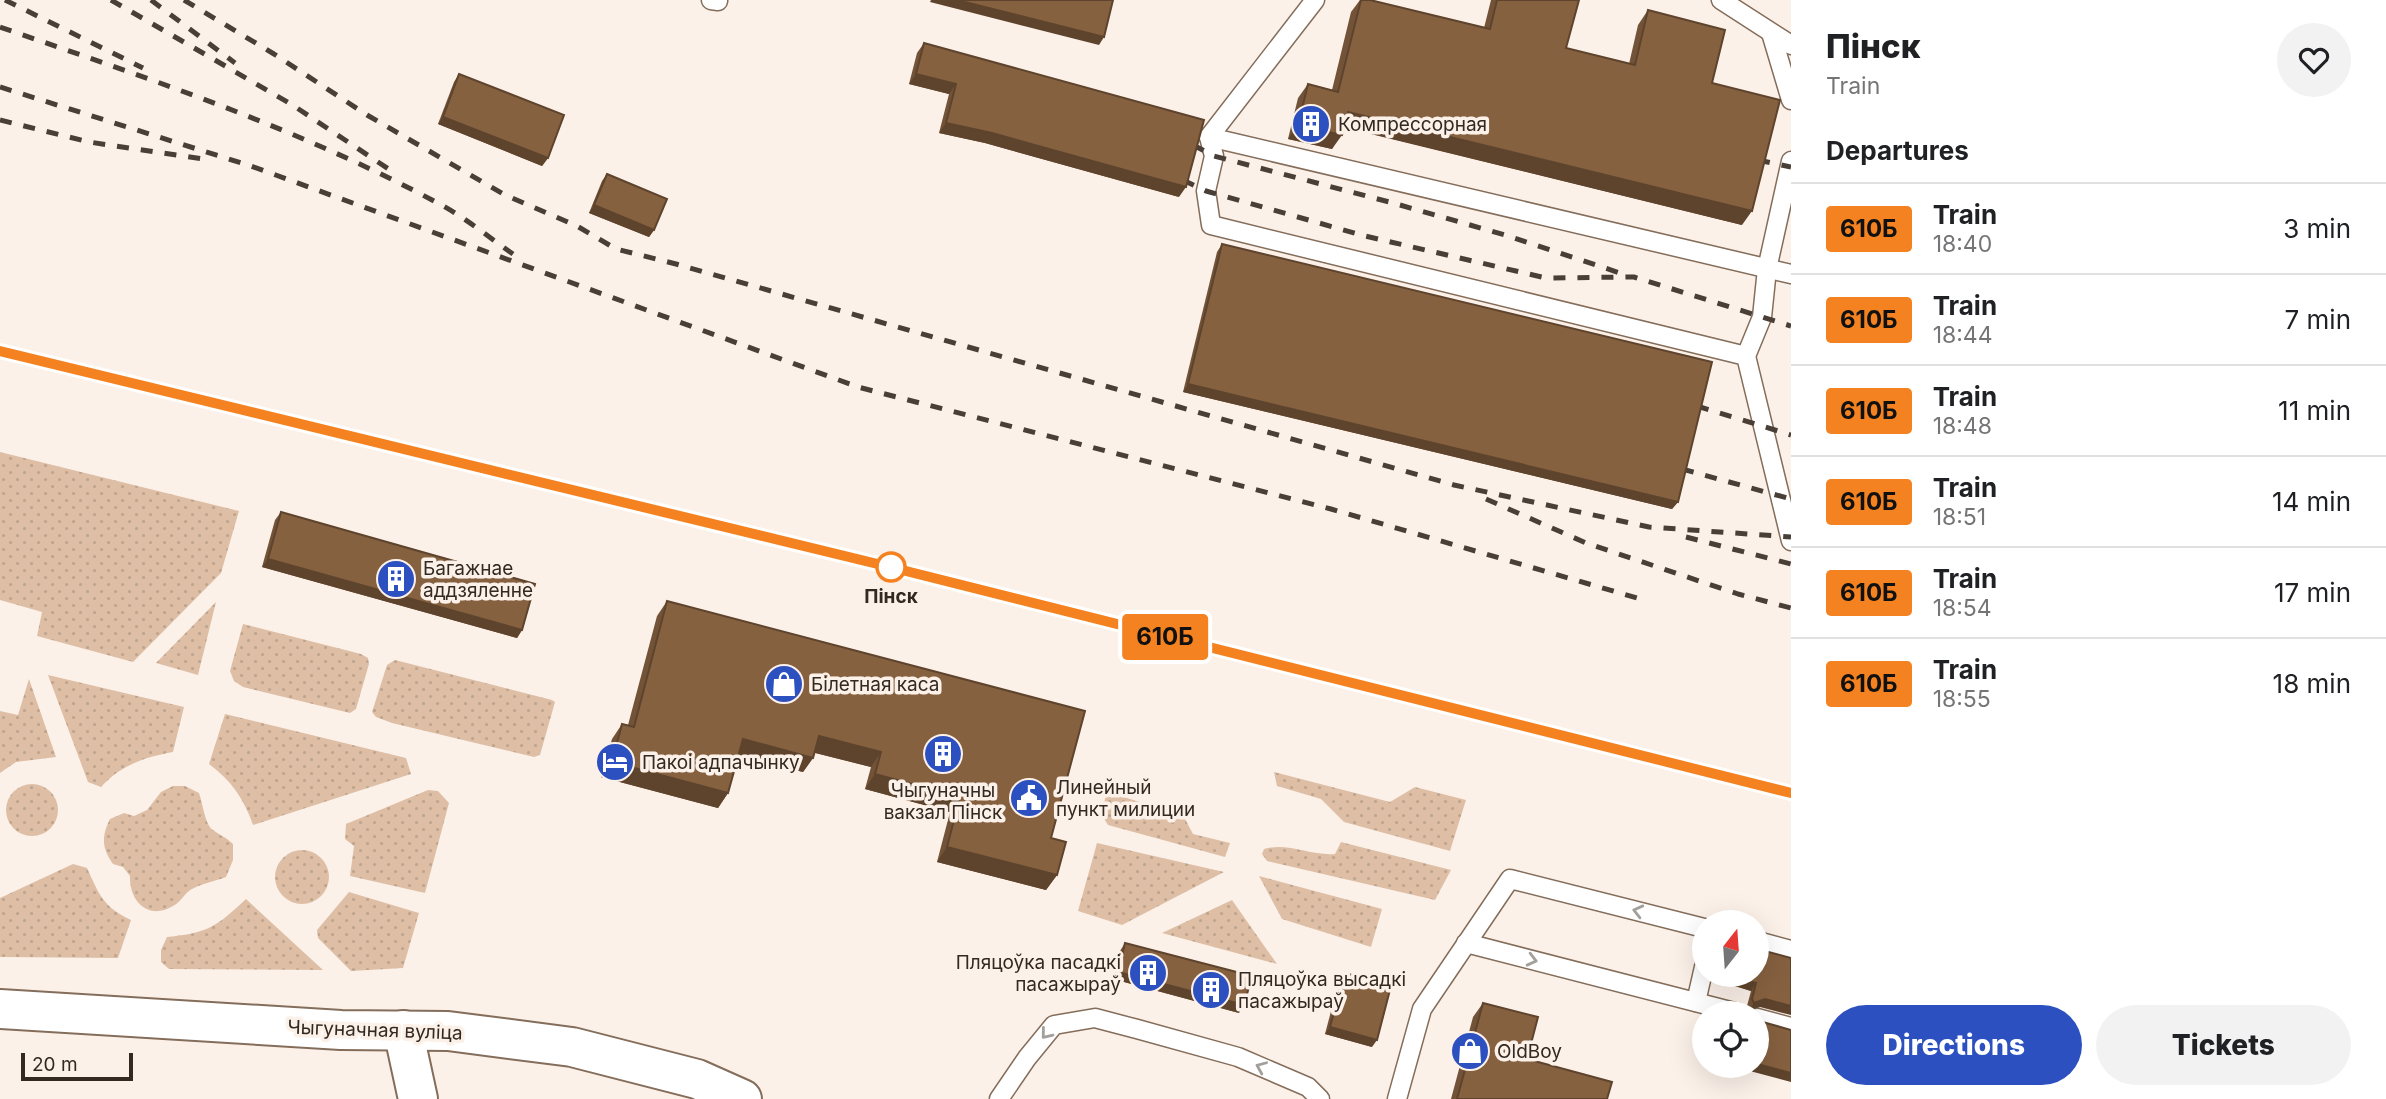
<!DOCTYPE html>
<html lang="en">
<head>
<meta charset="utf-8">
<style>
	body { margin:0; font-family:Inter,sans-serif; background:#f2f2f2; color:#202124; height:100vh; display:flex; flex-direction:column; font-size:26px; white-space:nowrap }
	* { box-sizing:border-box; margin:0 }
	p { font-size:23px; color:#757577 }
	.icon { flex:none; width:38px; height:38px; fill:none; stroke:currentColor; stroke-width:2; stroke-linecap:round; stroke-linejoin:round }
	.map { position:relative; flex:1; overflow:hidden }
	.sheet { display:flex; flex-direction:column; background:#fff; width:595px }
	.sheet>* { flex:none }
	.badge { padding:0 14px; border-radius:5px; font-size:24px; line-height:46px }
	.needle { width:46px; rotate:17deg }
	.tools { position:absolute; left:1692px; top:910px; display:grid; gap:14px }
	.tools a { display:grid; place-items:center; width:77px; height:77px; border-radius:50%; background:#fff; box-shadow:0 7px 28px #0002; font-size:35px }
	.scale { position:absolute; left:21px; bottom:18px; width:112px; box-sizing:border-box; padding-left:7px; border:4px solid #332921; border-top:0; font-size:19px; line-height:24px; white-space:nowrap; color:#332921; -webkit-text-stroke:5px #fcf1e9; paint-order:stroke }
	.map>.badge { position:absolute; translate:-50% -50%; box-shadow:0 0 0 4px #fff }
	h2 { padding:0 35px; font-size:26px; line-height:63px }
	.round { display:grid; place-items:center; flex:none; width:74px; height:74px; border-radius:37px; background:#f2f2f2 }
	.head { display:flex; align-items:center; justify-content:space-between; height:119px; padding:0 35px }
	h1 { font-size:33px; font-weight:800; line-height:52px }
	.primary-button { display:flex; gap:14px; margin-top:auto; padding:14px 35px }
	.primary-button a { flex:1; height:80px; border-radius:42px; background:#2c50bf; color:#fff; font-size:28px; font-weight:800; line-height:80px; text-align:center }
	.primary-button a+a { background:#f2f2f2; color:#202124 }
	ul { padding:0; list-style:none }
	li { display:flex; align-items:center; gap:21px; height:91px; padding:0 35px; border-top:2px solid #e0e0e0 }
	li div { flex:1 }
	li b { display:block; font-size:26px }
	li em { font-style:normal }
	li .badge { min-width:77px; font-weight:700; text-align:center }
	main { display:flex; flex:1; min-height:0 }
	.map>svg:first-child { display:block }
	.grass { fill:url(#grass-dots) }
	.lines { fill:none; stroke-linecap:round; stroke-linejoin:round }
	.lane-casing { stroke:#846d5a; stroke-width:21 }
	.secondary-casing { stroke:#846d5a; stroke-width:42 }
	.lane { stroke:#fff; stroke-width:18 }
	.secondary { stroke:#fff; stroke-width:38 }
	.rail { stroke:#493f37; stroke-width:5; stroke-dasharray:12 12; stroke-linecap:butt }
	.wall { fill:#735337 }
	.shaded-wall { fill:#5e442d }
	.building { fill:#866140; stroke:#5e442d; stroke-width:2 }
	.oneway { stroke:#a39f9b }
	.line-casing { stroke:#fff; stroke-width:16 }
	.line { stroke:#f58220; stroke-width:10 }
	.stop-dot { fill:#fff; stroke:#f58220; stroke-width:3.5 }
	.labels { text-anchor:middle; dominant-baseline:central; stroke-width:7; stroke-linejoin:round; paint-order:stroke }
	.poi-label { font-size:19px; fill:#332921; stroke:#fcf1e9; text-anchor:start }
	.stop-label { font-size:19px; font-weight:bold; fill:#332921; stroke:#fcf1e9 }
	.street-label { font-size:19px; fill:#332921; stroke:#fcf1e9 }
</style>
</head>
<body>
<main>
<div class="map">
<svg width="1791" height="1099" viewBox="0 0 1791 1099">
	<defs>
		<pattern id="grass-dots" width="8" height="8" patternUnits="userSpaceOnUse" patternTransform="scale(1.75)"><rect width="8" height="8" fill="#debfa5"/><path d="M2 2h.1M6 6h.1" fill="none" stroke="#bfa48e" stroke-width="1.8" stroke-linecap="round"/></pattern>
	</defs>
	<rect width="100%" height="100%" fill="#fcf1e9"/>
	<g class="grass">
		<path d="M0 452 239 511 221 573 133 662 37 636 42 612 0 600Z"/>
		<path d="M216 602 198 675 156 663Z"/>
		<path d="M243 624 361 654 368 658 369 664 356 709 350 713 243 687 234 681 230 671Z"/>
		<path d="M395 660 552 700 555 702 540 755 534 757 392 723 376 717 372 712 387 665Z"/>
		<path d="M48 675 184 707 173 752C145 757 121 765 101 787L88 782Z"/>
		<path d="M29 679 56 757 16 762 0 773V711L18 715Z"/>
		<path d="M225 714 406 758 411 774 253 825C244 799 231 780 209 764Z"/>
		<path d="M1274 772 1390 802 1415 787 1466 800 1450 851 1344 822 1321 799 1277 786Z"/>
		<circle cx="32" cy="810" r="26"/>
		<path d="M173 786H185L199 793C203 804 205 825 213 830 221 836 226 837 233 844V860L226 877C215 881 204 883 194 888 184 892 182 902 173 906 148 921 129 901 130 876L123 867 113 864C102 848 101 837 110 819L124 813 134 816 147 810 161 792Z"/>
		<path d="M428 790 438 791 449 803 425 893 350 876 354 846 345 839 346 824Z"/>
		<path d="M1107 792 1183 815 1193 834 1230 843 1225 857 1108 825 1101 814Z"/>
		<path d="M1341 842 1451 870 1435 900 1267 861 1262 854 1264 849C1287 842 1311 856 1335 854Z"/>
		<path d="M1097 843 1224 872 1122 925 1078 911Z"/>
		<circle cx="302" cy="877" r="27"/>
		<path d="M73 864 87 868C99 894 103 907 131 920L118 958 0 957V898Z"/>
		<path d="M1259 876 1382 909 1371 947 1282 919Z"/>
		<path d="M349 892 419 913 403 968 351 971 318 938 317 930Z"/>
		<path d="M246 899 323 970 169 969 161 962V950L167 937C208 933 216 927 246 899Z"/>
		<path d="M1232 900 1277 964 1162 933Z"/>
	</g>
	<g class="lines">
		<defs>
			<g id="lane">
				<path d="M711 0 718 1"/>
				<path d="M1315 0 1209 137 1214 156 1206 191 1211 225 1746 356"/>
				<path d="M1721 0 1791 45"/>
				<path d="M1771 33 1791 100"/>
				<path d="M1209 137 1791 274"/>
				<path d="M1791 161 1767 269 1762 317 1746 356 1791 541"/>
				<path d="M1757 941 1791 950"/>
				<path d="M1466 943 1738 1013"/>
				<path d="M1696 1002 1704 967"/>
				<path d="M1757 1018 1791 1027"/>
				<path d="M999 1099 1027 1058 1054 1025 1095 1018 1137 1029 1238 1057 1308 1087 1320 1099"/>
				<path d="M1397 1099 1422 1009 1510 879 1704 928"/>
			</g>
			<g id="secondary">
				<path d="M0 1009 341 1030 448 1031 572 1047 697 1079 742 1099"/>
				<path d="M403 1030 418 1099"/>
			</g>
		</defs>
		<use href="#lane" class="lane-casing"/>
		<use href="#secondary" class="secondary-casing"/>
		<use href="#lane" class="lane"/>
		<use href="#secondary" class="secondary"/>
		<g class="rail">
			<path d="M5 0 143 68"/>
			<path d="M111 0 291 104 393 172"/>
			<path d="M151 0 235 63"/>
			<path d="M184 0 274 54 367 115 505 195 577 226 616 249 676 264 1454 485 1649 527 1791 537"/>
			<path d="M0 27C147 78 295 127 434 201 462 215 487 236 513 254"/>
			<path d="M0 87 251 166 858 387 1331 509 1637 598"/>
			<path d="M0 120 89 142 203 159"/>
			<path d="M1193 145 1214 156 1393 203 1505 235 1620 273"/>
			<path d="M1758 160 1791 167"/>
			<path d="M1183 180 1206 191 1365 236 1546 278 1634 277 1791 326"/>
			<path d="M0 351 890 567 1791 793"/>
			<path d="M1697 406 1791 435"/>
			<path d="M1682 469 1791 499"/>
			<path d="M1486 499 1586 543 1738 594 1791 608"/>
			<path d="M1686 537 1791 564"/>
		</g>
	</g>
	<g class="wall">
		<path d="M1360 0H1370L1484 28 1491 0H1579L1566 48 1629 64 1638 25 1648 10 1712 83 1742 225 1344 127 1332 149 1288 139 1298 98 1308 84 1332 90 1351 12Z"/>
		<path d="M924 43 1179 197 985 143 939 133 949 94 909 84 917 53Z"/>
		<path d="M459 74 548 158 542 166 438 124 454 82Z"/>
		<path d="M607 174 654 230 649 237 589 213 602 181Z"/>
		<path d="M1222 244 1678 502 1672 509 1183 392 1217 252Z"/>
		<path d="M281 512 522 630 517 638 262 567 275 520Z"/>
		<path d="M667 601 1051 838 1057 875 1046 890 937 862 950 812 865 789 871 767 815 753 813 758 803 772 738 755 728 793 718 808 601 777 612 739 622 724 628 725 657 616Z"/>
		<path d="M1125 943 1239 1013 1113 979 1120 951Z"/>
		<path d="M1345 973 1372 1047 1325 1034 1339 981Z"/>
		<path d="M1739 975H1757L1760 1007 1749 1010 1747 1006 1751 991 1735 986Z"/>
		<path d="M1483 1003 1527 1059 1607 1099H1451L1473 1017Z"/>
	</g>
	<g class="shaded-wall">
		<path d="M931 0H957L1104 37 1099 45 930 2Z"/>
		<path d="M916 74 956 84 949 94 909 84Z"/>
		<path d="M1348 112 1752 211 1742 225 1338 126Z"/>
		<path d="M443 117 548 158 542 166 438 124Z"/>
		<path d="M946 123 992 133 1186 187 1179 197 985 143 939 133Z"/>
		<path d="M1298 125 1342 135 1332 149 1288 139Z"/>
		<path d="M594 205 654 230 649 237 589 213Z"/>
		<path d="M1188 384 1678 502 1672 509 1183 392Z"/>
		<path d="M268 559 522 630 517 638 262 567Z"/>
		<path d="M819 736 881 752 871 767 808 751Z"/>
		<path d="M743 739 813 758 803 772 732 754Z"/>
		<path d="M612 762 728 793 718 808 601 777Z"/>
		<path d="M875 774 960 797 950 812 865 789Z"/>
		<path d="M947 847 1057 875 1046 890 937 862Z"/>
		<path d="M1118 972 1244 1005 1239 1013 1113 979Z"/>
		<path d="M1741 979 1756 983 1751 991 1735 986Z"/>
		<path d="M1765 999 1791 1006V1015L1760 1007 1749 1010 1754 1003Z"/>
		<path d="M1330 1027 1377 1040 1372 1047 1325 1034Z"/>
		<path d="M1757 1064 1791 1073V1082L1731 1066H1757Z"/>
	</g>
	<g class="building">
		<path d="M957 0H1113L1104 37Z"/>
		<path d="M1361 0H1370L1490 29 1497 0H1579L1566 48 1635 65 1648 10 1725 30 1712 83 1780 100 1752 211 1348 112 1342 135 1298 125 1308 84 1338 92Z"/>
		<path d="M924 43 1204 120 1186 187 992 133 946 123 956 84 916 74Z"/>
		<path d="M459 74 564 115 548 158 443 117Z"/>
		<path d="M607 174 667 199 654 230 594 205Z"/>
		<path d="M1222 244 1712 362 1678 502 1188 384Z"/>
		<path d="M281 512 535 584 522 630 268 559Z"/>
		<path d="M667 601 1085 711 1051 838 1066 842 1057 875 947 847 960 797 875 774 881 752 819 736 813 758 743 739 728 793 612 762 622 724 634 727Z"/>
		<path d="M1125 943 1252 976 1244 1005 1118 972Z"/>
		<path d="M1757 949 1791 958V1006L1765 999 1754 1003 1752 999 1756 983 1741 979 1742 975H1757Z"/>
		<path d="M1345 973 1391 986 1377 1040 1330 1027Z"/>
		<path d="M1483 1003 1538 1017 1527 1059 1612 1082 1607 1099H1457Z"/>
		<path d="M1757 1019 1759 1021 1791 1030V1073L1757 1064Z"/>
	</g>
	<defs><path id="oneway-chevron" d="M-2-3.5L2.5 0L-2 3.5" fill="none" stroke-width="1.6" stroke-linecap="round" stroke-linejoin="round" transform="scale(1.75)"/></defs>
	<g class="oneway">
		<use href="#oneway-chevron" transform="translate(1638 911) rotate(-166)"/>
		<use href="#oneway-chevron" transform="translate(1532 960) rotate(14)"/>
		<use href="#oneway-chevron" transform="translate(1046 1034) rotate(129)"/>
		<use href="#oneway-chevron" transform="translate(1261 1067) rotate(-157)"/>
	</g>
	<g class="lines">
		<defs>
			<path id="line" d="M0 351 890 567 1791 793"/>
		</defs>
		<use href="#line" class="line-casing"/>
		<use href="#line" class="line"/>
	</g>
	<defs>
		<symbol id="building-disc" viewBox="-11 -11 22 22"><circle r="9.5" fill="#2c50bf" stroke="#fcf1e9"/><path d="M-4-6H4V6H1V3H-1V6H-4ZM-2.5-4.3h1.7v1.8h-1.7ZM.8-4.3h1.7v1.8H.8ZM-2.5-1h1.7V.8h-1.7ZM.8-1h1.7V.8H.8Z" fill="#fff"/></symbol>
		<symbol id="shop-disc" viewBox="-11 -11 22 22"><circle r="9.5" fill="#2c50bf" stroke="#fcf1e9"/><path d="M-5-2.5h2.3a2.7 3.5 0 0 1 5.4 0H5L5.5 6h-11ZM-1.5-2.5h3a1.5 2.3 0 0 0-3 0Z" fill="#fff"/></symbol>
		<symbol id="hotel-disc" viewBox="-11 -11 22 22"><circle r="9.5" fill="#2c50bf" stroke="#fcf1e9"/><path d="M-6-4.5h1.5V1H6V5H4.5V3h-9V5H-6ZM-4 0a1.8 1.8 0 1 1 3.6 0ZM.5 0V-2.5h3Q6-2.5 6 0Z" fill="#fff"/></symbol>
		<symbol id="civic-disc" viewBox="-11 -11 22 22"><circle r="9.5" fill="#2c50bf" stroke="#fcf1e9"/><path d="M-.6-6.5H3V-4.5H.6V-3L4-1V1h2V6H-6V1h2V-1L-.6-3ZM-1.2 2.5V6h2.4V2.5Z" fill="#fff"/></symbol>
	</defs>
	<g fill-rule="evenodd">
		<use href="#building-disc" x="1289" y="102" width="44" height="44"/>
		<use href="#building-disc" x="374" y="557" width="44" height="44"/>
		<use href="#shop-disc" x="762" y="662" width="44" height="44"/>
		<use href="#building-disc" x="921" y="732" width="44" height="44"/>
		<use href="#hotel-disc" x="593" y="740" width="44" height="44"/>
		<use href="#civic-disc" x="1007" y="776" width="44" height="44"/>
		<use href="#building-disc" x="1126" y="951" width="44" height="44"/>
		<use href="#building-disc" x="1189" y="968" width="44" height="44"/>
		<use href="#shop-disc" x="1448" y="1029" width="44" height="44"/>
	</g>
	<circle class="stop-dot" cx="891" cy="567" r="14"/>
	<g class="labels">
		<g class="poi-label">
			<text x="1338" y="124">Компрессорная</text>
			<text x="423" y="568">Багажнае<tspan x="423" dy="22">аддзяленне</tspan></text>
			<text x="811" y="684">Білетная каса</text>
			<text x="642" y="762">Пакоі адпачынку</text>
			<text x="1056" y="787">Линейный<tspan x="1056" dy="22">пункт милиции</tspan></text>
			<text x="943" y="790" text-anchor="middle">Чыгуначны<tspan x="943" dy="22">вакзал Пінск</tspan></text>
			<text x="1121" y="962" text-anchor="end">Пляцоўка пасадкі<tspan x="1121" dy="22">пасажыраў</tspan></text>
			<text x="1238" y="979">Пляцоўка высадкі<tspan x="1238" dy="22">пасажыраў</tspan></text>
			<text x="1497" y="1051">OldBoy</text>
		</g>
		<g class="stop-label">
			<text x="891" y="596">Пінск</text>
		</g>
		<g class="street-label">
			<text transform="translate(375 1030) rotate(2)">Чыгуначная вуліца</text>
		</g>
	</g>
</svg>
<div class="tools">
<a><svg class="needle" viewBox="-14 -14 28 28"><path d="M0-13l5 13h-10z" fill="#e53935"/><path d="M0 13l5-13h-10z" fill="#757577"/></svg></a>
<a><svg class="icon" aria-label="locate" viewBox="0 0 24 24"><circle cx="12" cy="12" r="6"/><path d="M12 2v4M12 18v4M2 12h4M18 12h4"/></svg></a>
</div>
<div class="scale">20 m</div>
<b class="badge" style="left:1165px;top:637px;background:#f58220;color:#111">610Б</b>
</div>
<section class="sheet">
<div class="head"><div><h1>Пінск</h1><p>Train</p></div><a class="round"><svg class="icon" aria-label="heart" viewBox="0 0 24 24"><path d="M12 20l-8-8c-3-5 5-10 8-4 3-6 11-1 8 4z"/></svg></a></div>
<h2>Departures</h2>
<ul>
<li><span class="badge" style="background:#f58220;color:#111">610Б</span><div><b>Train</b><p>18:40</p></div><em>3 min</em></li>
<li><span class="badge" style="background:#f58220;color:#111">610Б</span><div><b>Train</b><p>18:44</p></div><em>7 min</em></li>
<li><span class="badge" style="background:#f58220;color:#111">610Б</span><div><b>Train</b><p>18:48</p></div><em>11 min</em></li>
<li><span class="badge" style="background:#f58220;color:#111">610Б</span><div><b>Train</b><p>18:51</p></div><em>14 min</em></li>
<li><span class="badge" style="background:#f58220;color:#111">610Б</span><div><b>Train</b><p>18:54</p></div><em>17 min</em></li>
<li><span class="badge" style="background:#f58220;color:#111">610Б</span><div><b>Train</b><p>18:55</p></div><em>18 min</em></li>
</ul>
<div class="primary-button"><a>Directions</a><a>Tickets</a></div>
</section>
</main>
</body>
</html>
